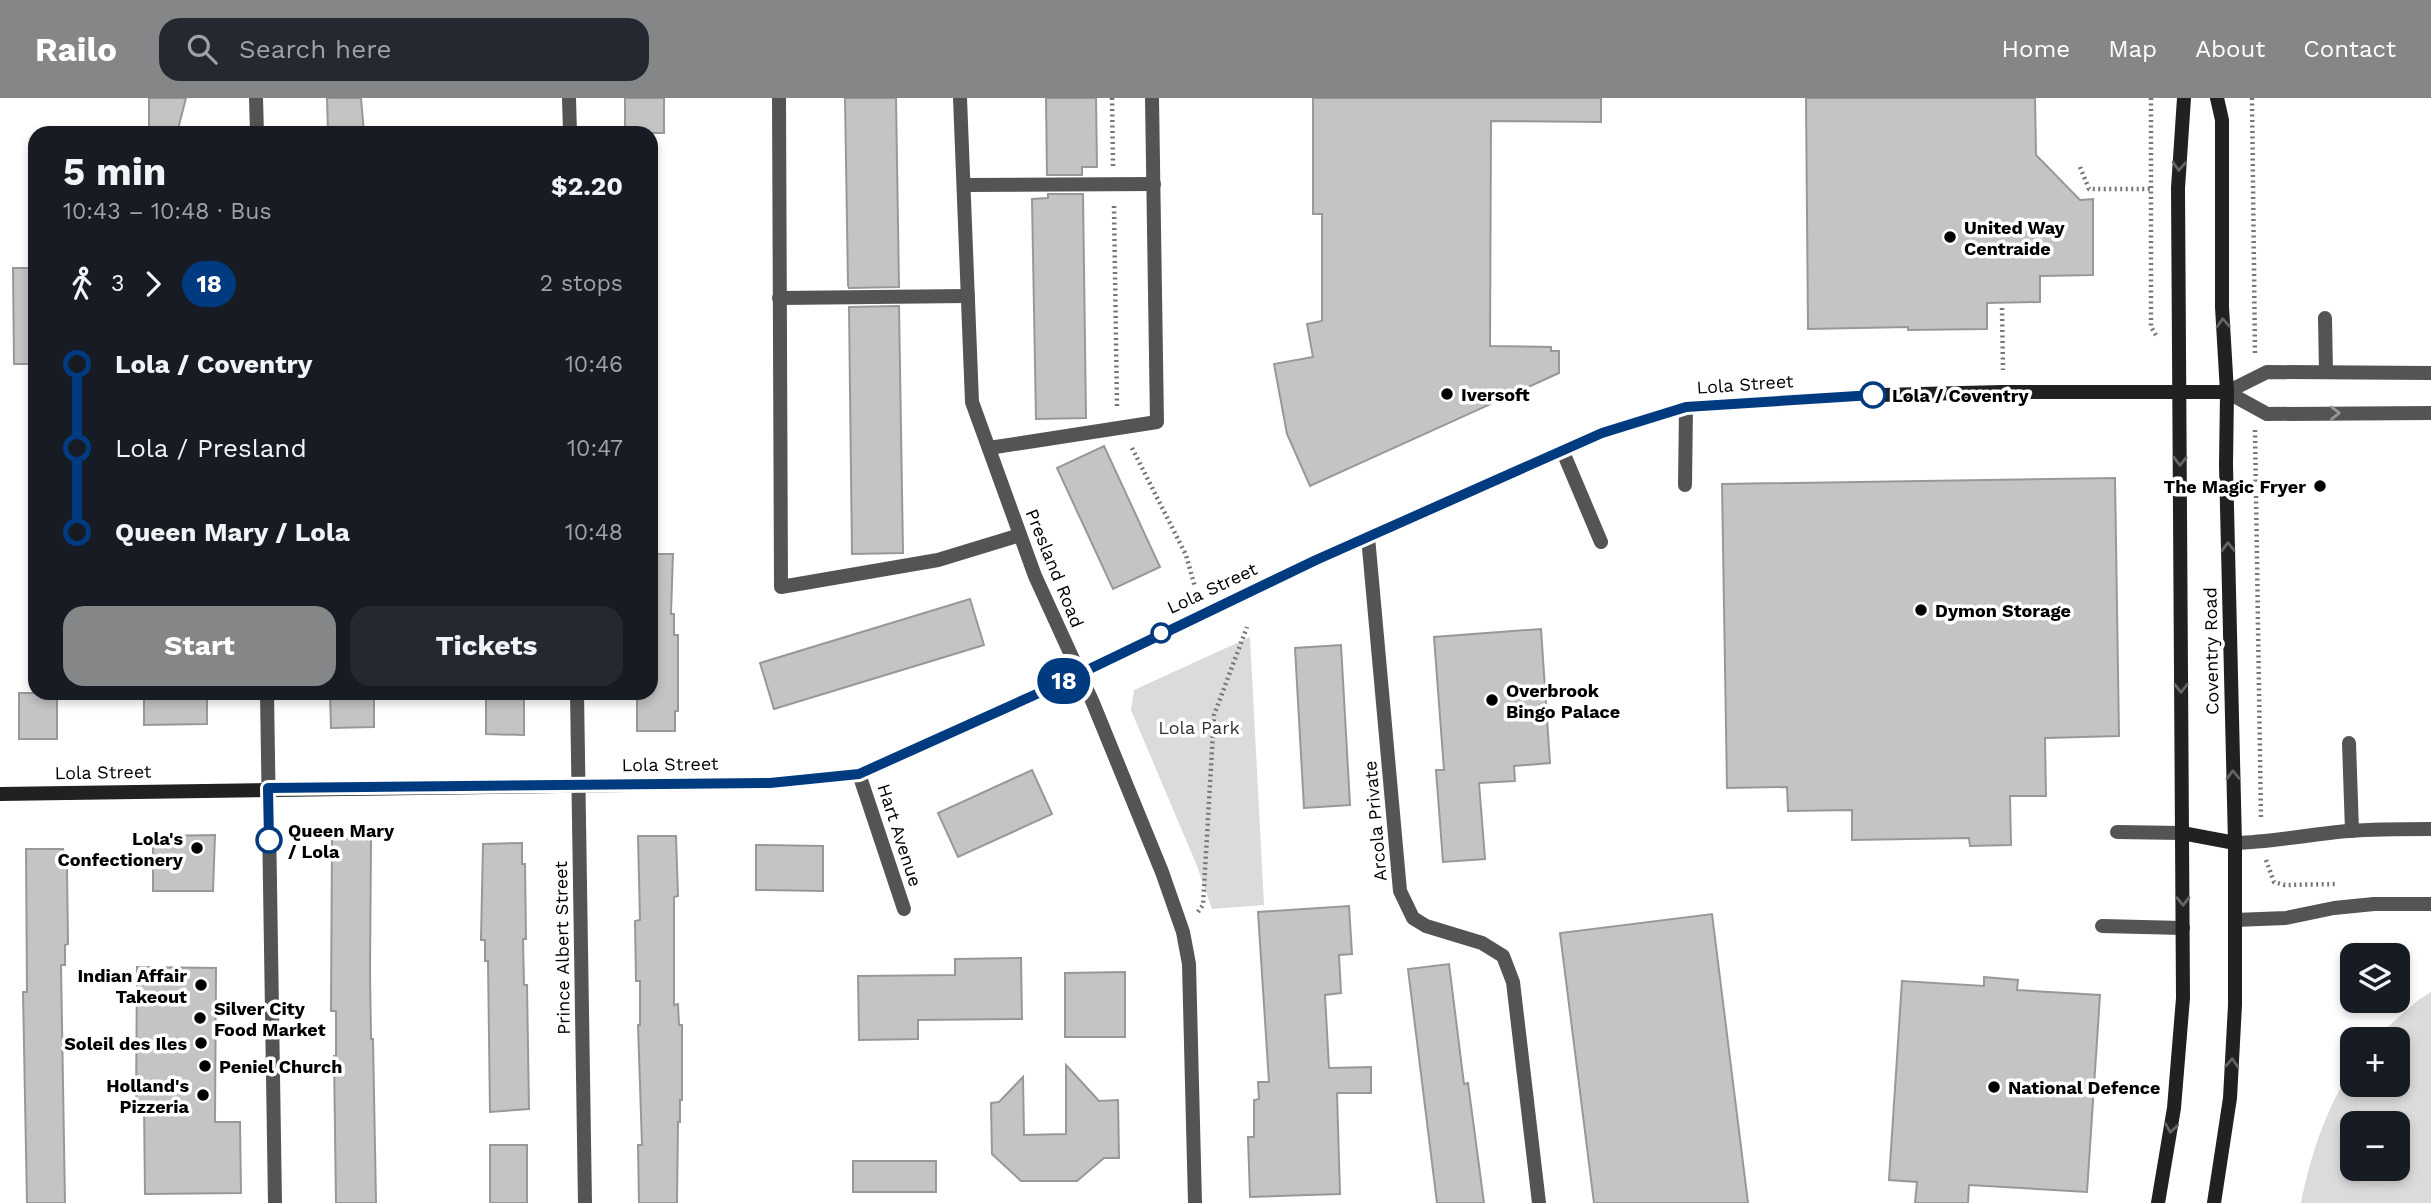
<!DOCTYPE html>
<html lang="en">
<head>
<meta charset="utf-8">
<style>
	body { margin:0; font-family:"Work Sans",sans-serif; background:#242831; color:#f1f3f6; height:100vh; display:flex; flex-direction:column; font-size:26px; white-space:nowrap }
	* { box-sizing:border-box; margin:0 }
	p { font-size:23px; color:#9ea1a6 }
	.icon { flex:none; width:38px; height:38px; fill:none; stroke:currentColor; stroke-width:2; stroke-linecap:round; stroke-linejoin:round }
	.map { position:relative; flex:1; overflow:hidden }
	.drawer { position:absolute; left:28px; top:28px; width:630px; height:574px; display:flex; flex-direction:column; background:#171b24; border-radius:21px; box-shadow:0 4px 10px #0003 }
	.drawer>* { flex:none }
	.badge { padding:0 14px; border-radius:23px; font-size:24px; line-height:46px }
	.fabs { position:absolute; left:2340px; top:845px; display:grid; gap:14px }
	.fabs a { display:grid; place-items:center; width:70px; height:70px; border-radius:14px; background:#171b24; box-shadow:0 4px 10px #0003; font-size:35px }
	.map>.badge { position:absolute; translate:-50% -50%; box-shadow:0 0 0 4px #fff }
	.legs { display:flex; align-items:center; gap:10px; height:77px; padding:0 35px; font-size:23px }
	.legs p { margin-inline-start:auto }
	.head { display:flex; align-items:center; justify-content:space-between; height:119px; padding:0 35px }
	h1 { font-size:38px; font-weight:700; line-height:52px }
	.primary-button { display:flex; gap:14px; margin-top:auto; padding:14px 35px }
	.primary-button a { flex:1; height:80px; border-radius:21px; background:#858687; color:#fff; font-size:28px; font-weight:700; line-height:80px; text-align:center }
	.primary-button a+a { background:#242831; color:#f1f3f6 }
	ul { padding:0 35px; list-style:none }
	li { display:flex; align-items:center; gap:24px; height:84px; font-size:26px }
	li i { display:grid; place-items:center; width:10px; height:100%; margin:0 9px; background:currentColor }
	li i::after { content:''; width:18px; height:18px; margin:-9px; border:5px solid; border-radius:50%; background:#171b24 }
	li p { margin-inline-start:auto }
	li:first-child i { background:linear-gradient(#0000 50%,currentColor 0) }
	li:last-child i { background:linear-gradient(currentColor 50%,#0000 0) }
	header { display:flex; align-items:center; gap:42px; box-sizing:border-box; height:98px; padding:0 35px; background:#858687; color:#fff }
	header strong { font-size:33px }
	nav { display:flex; gap:38px; margin-inline-start:auto; font-size:24px }
	.search { width:490px; height:63px; background:#242831; display:flex; align-items:center; gap:18px; box-sizing:border-box; padding:0 24px; border-radius:21px; color:#9ea1a6; font-size:26px }
	.map>svg:first-child { display:block }
	.green { fill:#dbdbdb; fill-rule:evenodd }
	.building { fill:#c4c4c4; stroke:#989898; stroke-width:2 }
	.lines { fill:none; stroke-linecap:round; stroke-linejoin:round }
	.path { stroke:#767676; stroke-width:4.5; stroke-dasharray:2 3.5; stroke-linecap:butt }
	.lane { stroke:#545454; stroke-width:14 }
	.street { stroke:#545454; stroke-width:14 }
	.secondary { stroke:#212121; stroke-width:14 }
	.oneway { stroke:#646464 }
	.oneway2 { stroke:#989898 }
	.line-1-casing { stroke:#fff; stroke-width:16 }
	.line-1 { stroke:#003b80; stroke-width:10 }
	.poi-dot { fill:#000; stroke:#fff; stroke-width:2.5 }
	.stop-1-dot { fill:#fff; stroke:#003b80; stroke-width:3.5 }
	.labels { text-anchor:middle; dominant-baseline:central; stroke-width:7; stroke-linejoin:round; paint-order:stroke }
	.poi-label { font-size:18px; font-weight:bold; fill:#000; stroke:#fff; text-anchor:start }
	.street-label { font-size:18px; fill:#000; stroke:#fff }
	.stop-label { font-size:18px; font-weight:bold; fill:#000; stroke:#fff; text-anchor:start }
	.park-label { font-size:18px; fill:#323232; stroke:#fff }
</style>
</head>
<body>
<header>
<strong>Railo</strong>
<div class="search"><svg class="icon" aria-label="search" viewBox="0 0 24 24"><circle cx="10" cy="10" r="6"/><path d="M15 15l6 6"/></svg>Search here</div>
<nav><a>Home</a><a>Map</a><a>About</a><a>Contact</a></nav>
</header>
<div class="map">
<svg width="2431" height="1105" viewBox="0 0 2431 1105">
	<rect width="100%" height="100%" fill="#fff"/>
	<g class="green">
		<path d="M1250 539 1264 807 1212 811 1197 768 1131 612 1134 592Z"/>
		<path d="M2431 894V1105H2301C2310 1059 2326 1010 2352 971V987H2398V942L2374 941 2417 903ZM2352 1026H2398V1071H2352Z"/>
	</g>
	<g class="building">
		<path d="M149 0H186L177 35H149Z"/>
		<path d="M327 0H361L364 35H328Z"/>
		<rect x="625" y="0" width="39" height="35"/>
		<path d="M845 0H896L899 189 849 190 848 187Z"/>
		<path d="M1046 0H1096L1097 69H1082V77H1047Z"/>
		<path d="M1313 0H1601V24L1491 23 1490 248 1551 249V253H1559V275L1310 388 1287 336 1274 266 1313 259 1307 226 1322 223V116H1313Z"/>
		<path d="M1806 0H2035L2036 57 2080 102 2093 101V177L2040 178V204L1987 205V231L1908 232V229L1808 231Z"/>
		<path d="M1048 96H1083L1086 320 1036 321 1032 101 1048 100Z"/>
		<path d="M13 170H35V266H14Z"/>
		<path d="M899 208 903 455 852 456 849 209Z"/>
		<path d="M1104 348 1160 469 1113 491 1057 370Z"/>
		<path d="M2115 380 2119 638 2045 640 2046 698H2010L2011 747 1970 748 1969 740 1852 742V712L1788 713 1787 689 1727 690 1722 386Z"/>
		<path d="M651 456H673L671 516H674V537H678V613H675V633H637V595H651Z"/>
		<path d="M970 501 984 547 774 611 760 565Z"/>
		<path d="M1541 531 1550 665 1514 668 1515 683 1479 685 1485 761 1443 764 1436 672H1444L1434 539Z"/>
		<path d="M1341 547 1350 707 1304 710 1295 550Z"/>
		<rect x="19" y="595" width="38" height="46"/>
		<path d="M144 595H207V626L144 627Z"/>
		<path d="M374 595V629L331 630 330 596Z"/>
		<path d="M486 595H524V637L486 636Z"/>
		<path d="M1032 672 1052 716 958 759 938 715Z"/>
		<path d="M215 737 213 793H153V743H155V738Z"/>
		<path d="M638 738H676L678 798 674 799V907L678 906 679 927H682V1002H680V1024H678L677 1105H639L638 1047H642L638 927H640V883H636L635 823 640 822Z"/>
		<path d="M371 740 370 872 371 941H373L376 1105H336L334 958H336V913H331L332 741Z"/>
		<path d="M522 745V766H525L526 841H523L524 887H527L529 1011 490 1014 488 863H485V842H481L483 746Z"/>
		<path d="M756 747 823 748V793L756 792Z"/>
		<path d="M26 751H63V771H67L68 846 65 847V867H61L65 1105H27L23 894H27Z"/>
		<path d="M1349 808 1352 856 1339 857 1341 895 1325 897 1329 970 1371 969V995H1337L1340 1096 1250 1099 1248 1039H1254V1002L1259 1001 1258 984H1269L1258 814Z"/>
		<path d="M1712 816 1748 1105H1594L1560 835Z"/>
		<path d="M1021 860 1022 921 918 922V941L859 942 858 878 955 877V861Z"/>
		<path d="M1449 866 1464 986 1468 985 1484 1105H1437L1408 871Z"/>
		<path d="M137 869 216 870 215 1024H240L241 1095 145 1096 144 1004H136Z"/>
		<path d="M1125 874V939H1065V875Z"/>
		<path d="M1984 879 2018 882 2017 892 2100 897 2087 1094 1969 1087 1968 1105H1915L1917 1084 1889 1082 1902 883 1984 888Z"/>
		<path d="M1066 967 1099 1003 1118 1002 1119 1060H1104L1077 1083H1021L992 1056 991 1005 999 1004 1023 979 1024 1037 1066 1036Z"/>
		<rect x="490" y="1047" width="37" height="58"/>
		<rect x="853" y="1063" width="83" height="31"/>
	</g>
	<g class="lines">
		<g class="path">
			<path d="M1112 0 1113 68"/>
			<path d="M2151 0V229L2157 239"/>
			<path d="M2252 0 2255 257"/>
			<path d="M2080 69 2089 91H2151"/>
			<path d="M1114 108 1117 309"/>
			<path d="M2002 210 2003 272"/>
			<path d="M2255 332 2261 722"/>
			<path d="M1132 350 1186 457 1195 489"/>
			<path d="M2266 762 2274 784 2285 787 2336 786"/>
			<path d="M1198 814 1203 807 1214 617 1247 529"/>
		</g>
		<g class="lane">
			<path d="M779 0 781 489 938 462 1020 437"/>
			<path d="M964 87 1154 86"/>
			<path d="M779 200 968 198"/>
			<path d="M2325 220 2326 274"/>
			<path d="M2227 294 2267 316 2431 315"/>
			<path d="M2227 294 2267 274 2431 275"/>
			<path d="M989 350 1157 324 1152 0"/>
			<path d="M1563 354 1601 444"/>
			<path d="M1685 387 1686 309"/>
			<path d="M2349 645 2352 733"/>
			<path d="M2117 734 2182 735"/>
			<path d="M2235 745C2273 744 2311 736 2349 733 2376 731 2404 731 2431 731"/>
			<path d="M2235 822 2286 820 2334 810 2374 806H2431"/>
			<path d="M2102 828 2183 830"/>
		</g>
		<g class="street">
			<path d="M256 0 257 35"/>
			<path d="M569 0 570 35"/>
			<path d="M960 0 972 304 1035 478 1093 605 1162 774 1183 834 1189 866 1195 1105"/>
			<path d="M1368 439 1400 793 1413 820 1426 828 1482 845 1503 858 1513 884 1539 1105"/>
			<path d="M267 595 275 1105"/>
			<path d="M577 595 585 1105"/>
			<path d="M859 676 904 811"/>
		</g>
		<g class="secondary">
			<path d="M0 696 770 685 859 676 1050 590 1316 462 1602 335 1686 309 1880 297 2002 294H2227"/>
			<path d="M2182 735 2235 745"/>
			<path d="M2158 1105 2174 1010 2183 900 2178 90 2184 0"/>
			<path d="M2214 1105 2230 1000 2235 907V745L2226 367 2227 294 2222 209V22L2217 0"/>
		</g>
	</g>
	<defs><path id="oneway-chevron" d="M-2-3.5L2.5 0L-2 3.5" fill="none" stroke-width="1.6" stroke-linecap="round" stroke-linejoin="round" transform="scale(1.75)"/></defs>
	<g class="oneway">
		<use href="#oneway-chevron" transform="translate(2179 68) rotate(93)"/>
		<use href="#oneway-chevron" transform="translate(2223 225) rotate(-93)"/>
		<use href="#oneway-chevron" transform="translate(2180 363) rotate(91)"/>
		<use href="#oneway-chevron" transform="translate(2228 449) rotate(-91)"/>
		<use href="#oneway-chevron" transform="translate(2181 590) rotate(90)"/>
		<use href="#oneway-chevron" transform="translate(2233 677) rotate(-91)"/>
		<use href="#oneway-chevron" transform="translate(2183 803) rotate(89)"/>
		<use href="#oneway-chevron" transform="translate(2232 965) rotate(-86)"/>
		<use href="#oneway-chevron" transform="translate(2171 1030) rotate(99)"/>
	</g>
	<use class="oneway2" href="#oneway-chevron" transform="translate(2335 315)"/>
	<g class="lines">
		<defs>
			<path id="line-1" d="M269 742 268 690 770 685 859 676 1050 590 1316 462 1602 335 1686 309 1873 297"/>
		</defs>
		<use href="#line-1" class="line-1-casing"/>
		<use href="#line-1" class="line-1"/>
	</g>
	<g class="poi-dot">
		<circle cx="1950" cy="139" r="7"/>
		<circle cx="1447" cy="296" r="7"/>
		<circle cx="2320" cy="388" r="7"/>
		<circle cx="1921" cy="512" r="7"/>
		<circle cx="1492" cy="602" r="7"/>
		<circle cx="197" cy="750" r="7"/>
		<circle cx="201" cy="887" r="7"/>
		<circle cx="200" cy="920" r="7"/>
		<circle cx="201" cy="945" r="7"/>
		<circle cx="205" cy="968" r="7"/>
		<circle cx="1994" cy="989" r="7"/>
		<circle cx="203" cy="997" r="7"/>
	</g>
	<g class="stop-1-dot">
		<circle cx="1873" cy="297" r="12"/>
		<circle cx="1161" cy="535" r="9"/>
		<circle cx="269" cy="742" r="12"/>
	</g>
	<g class="labels">
		<g class="poi-label">
			<text x="1964" y="129">United Way<tspan x="1964" dy="21">Centraide</tspan></text>
			<text x="1461" y="296">Iversoft</text>
			<text x="2306" y="388" text-anchor="end">The Magic Fryer</text>
			<text x="1935" y="512">Dymon Storage</text>
			<text x="1506" y="592">Overbrook<tspan x="1506" dy="21">Bingo Palace</tspan></text>
			<text x="183" y="740" text-anchor="end">Lola's<tspan x="183" dy="21">Confectionery</tspan></text>
			<text x="187" y="877" text-anchor="end">Indian Affair<tspan x="187" dy="21">Takeout</tspan></text>
			<text x="214" y="910">Silver City<tspan x="214" dy="21">Food Market</tspan></text>
			<text x="187" y="945" text-anchor="end">Soleil des Iles</text>
			<text x="219" y="968">Peniel Church</text>
			<text x="189" y="987" text-anchor="end">Holland's<tspan x="189" dy="21">Pizzeria</tspan></text>
			<text x="2008" y="989">National Defence</text>
		</g>
		<g class="street-label">
			<text transform="translate(1745 286) rotate(-4)">Lola Street</text>
			<text transform="translate(1055 470) rotate(68)">Presland Road</text>
			<text transform="translate(1212 490) rotate(-25)">Lola Street</text>
			<text transform="translate(2211 553) rotate(-91)">Coventry Road</text>
			<text transform="translate(670 666) rotate(-1)">Lola Street</text>
			<text transform="translate(103 674) rotate(-1)">Lola Street</text>
			<text transform="translate(1375 723) rotate(-95)">Arcola Private</text>
			<text transform="translate(900 737) rotate(72)">Hart Avenue</text>
			<text transform="translate(562 850) rotate(-91)">Prince Albert Street</text>
		</g>
		<g class="stop-label">
			<text x="1892" y="297">Lola / Coventry</text>
			<text x="288" y="732">Queen Mary<tspan x="288" dy="21">/ Lola</tspan></text>
		</g>
		<g class="park-label">
			<text x="1199" y="629">Lola Park</text>
		</g>
	</g>
</svg>
<div class="fabs">
<a><svg class="icon" aria-label="layers" viewBox="0 0 24 24"><path d="M12 4l9 5-9 5-9-5zM3 14l9 5 9-5"/></svg></a>
<a>+</a>
<a>−</a>
</div>
<b class="badge" style="left:1064px;top:583px;background:#003b80;color:#fff">18</b>
<section class="drawer">
<div class="head"><div><h1>5 min</h1><p>10:43 – 10:48 · Bus</p></div><b>$2.20</b></div>
<div class="legs"><svg class="icon" aria-label="walk" viewBox="0 0 24 24"><circle cx="13" cy="4" r="2"/><path d="M13 8l-2 6 4 7M11 14l-3 7M7 12l3-4h3l4 4"/></svg>3<svg class="icon" aria-label="forward" viewBox="0 0 24 24"><path d="M9 5l7 7-7 7"/></svg><b class="badge" style="background:#003b80;color:#fff">18</b><p>2 stops</p></div>
<ul>
<li><i style="color:#003b80"></i><b>Lola / Coventry</b><p>10:46</p></li>
<li><i style="color:#003b80"></i><span>Lola / Presland</span><p>10:47</p></li>
<li><i style="color:#003b80"></i><b>Queen Mary / Lola</b><p>10:48</p></li>
</ul>
<div class="primary-button"><a>Start</a><a>Tickets</a></div>
</section>
</div>
</body>
</html>
